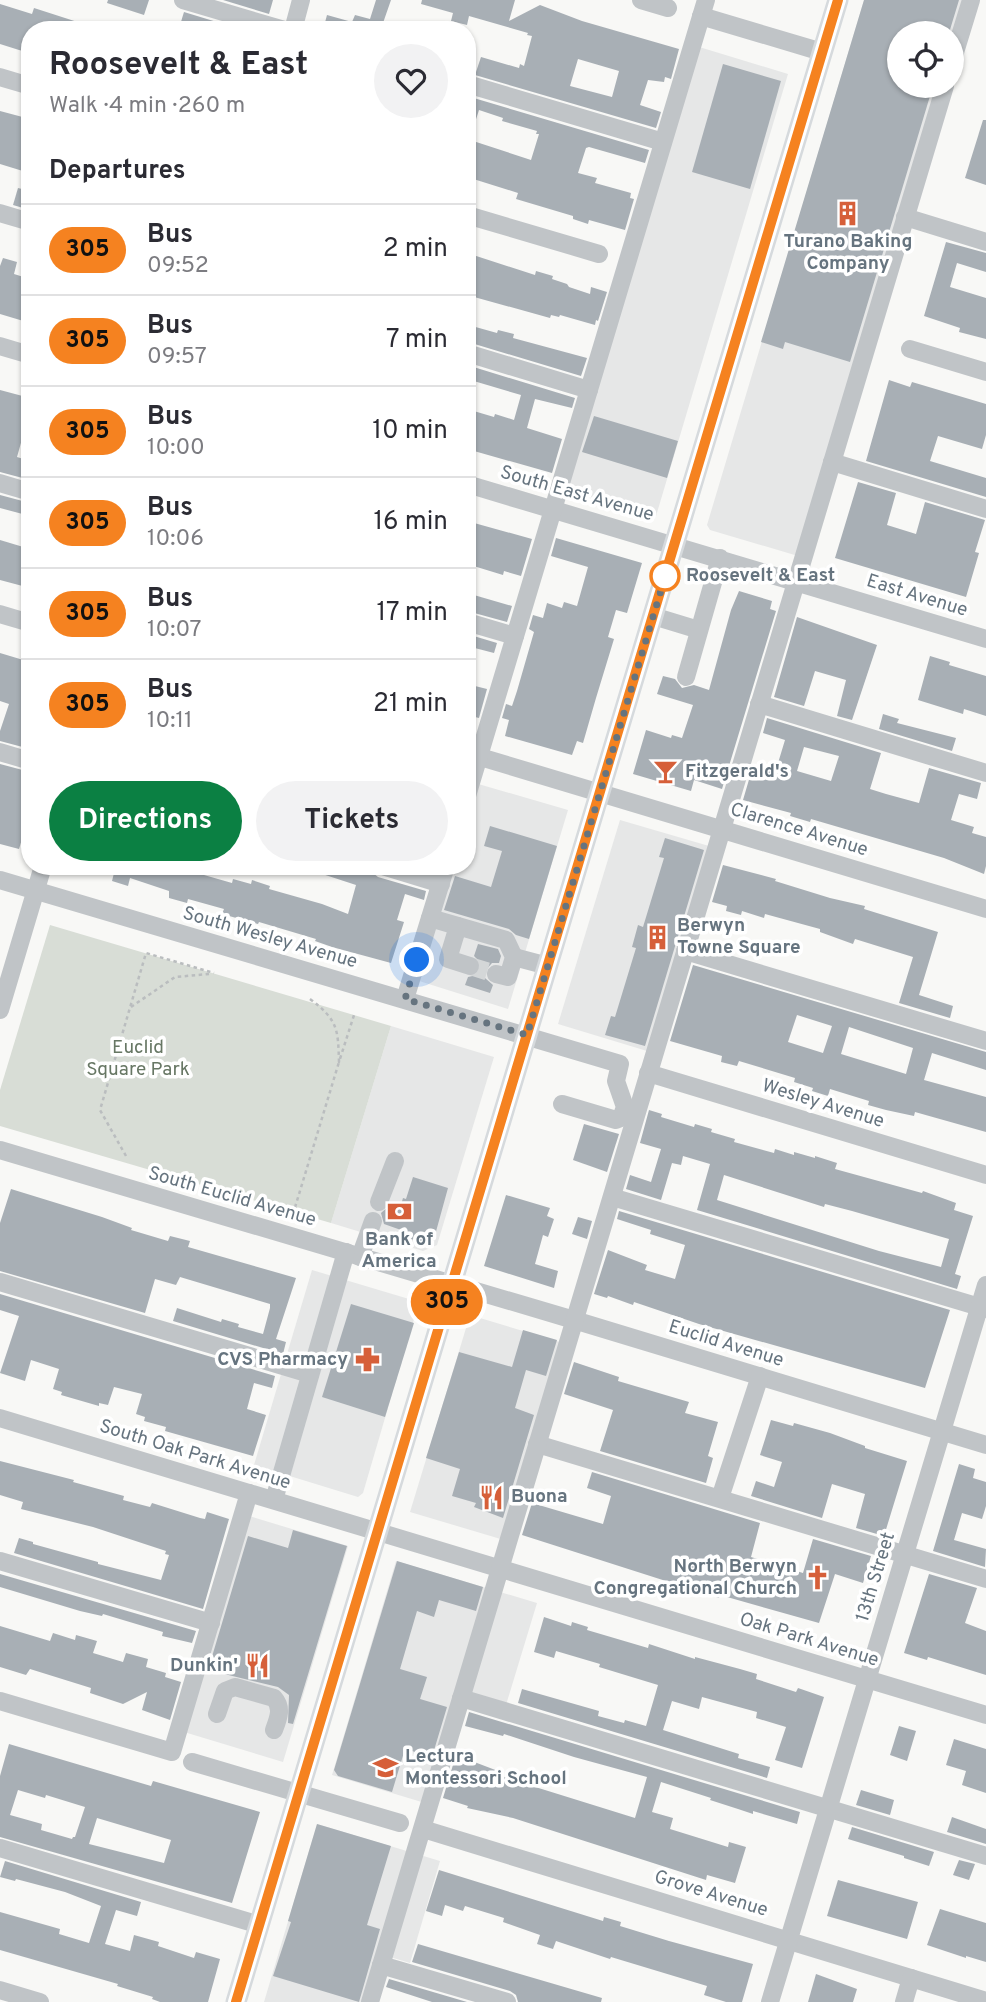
<!DOCTYPE html>
<html lang="en">
<head>
<meta charset="utf-8">
<style>
	body { margin:0; font-family:Overpass,sans-serif; background:#f2f2f3; color:#2b2b33; height:100vh; display:flex; flex-direction:column; font-size:26px; white-space:nowrap }
	* { box-sizing:border-box; margin:0 }
	p { font-size:23px; color:#7c7c81 }
	.icon { flex:none; width:38px; height:38px; fill:none; stroke:currentColor; stroke-width:2; stroke-linecap:round; stroke-linejoin:round }
	.map { position:relative; flex:1; overflow:hidden }
	.sheet { position:absolute; left:21px; top:21px; width:455px; height:854px; display:flex; flex-direction:column; background:#fff; border-radius:28px; box-shadow:0 2px 5px #0004 }
	.sheet>* { flex:none }
	.badge { padding:0 14px; border-radius:23px; font-size:24px; line-height:46px }
	.controls { position:absolute; left:887px; top:21px; display:grid; gap:14px }
	.controls a { display:grid; place-items:center; width:77px; height:77px; border-radius:50%; background:#fff; box-shadow:0 2px 5px #0004; font-size:35px }
	.you { position:absolute; width:35px; height:35px; margin:-18px; border:5px solid #fff; border-radius:50%; background:#1a73e8; box-shadow:0 0 0 10px #1a73e833 }
	.map>.badge { position:absolute; translate:-50% -50%; box-shadow:0 0 0 4px #fff }
	h2 { padding:0 28px; font-size:26px; line-height:63px }
	.round { display:grid; place-items:center; flex:none; width:74px; height:74px; border-radius:37px; background:#f2f2f3 }
	.overview { display:flex; align-items:center; justify-content:space-between; height:119px; padding:0 28px }
	h1 { font-size:33px; font-weight:700; line-height:52px }
	.action { display:flex; gap:14px; margin-top:auto; padding:14px 28px }
	.action a { flex:1; height:80px; border-radius:42px; background:#0b8043; color:#fff; font-size:28px; font-weight:700; line-height:80px; text-align:center }
	.action a+a { background:#f2f2f3; color:#2b2b33 }
	ul { padding:0; list-style:none }
	li { display:flex; align-items:center; gap:21px; height:91px; padding:0 28px; border-top:2px solid #e1e1e2 }
	li div { flex:1 }
	li b { display:block; font-size:26px }
	li em { font-style:normal }
	li .badge { min-width:77px; font-weight:700; text-align:center }
	.map>svg:first-child { display:block }
	.built { fill:#e6e7e7 }
	.green { fill:#d8ddd6 }
	.building { fill:#a8afb5; fill-rule:evenodd }
	.lines { fill:none; stroke-linecap:round; stroke-linejoin:round }
	.minor-tunnel { stroke:#d4d7d8; stroke-width:18; stroke-dasharray:18 9; stroke-linecap:butt }
	.path { stroke:#babdbf; stroke-width:2.5; stroke-dasharray:3.5 3.5; stroke-linecap:butt }
	.minor { stroke:#c0c4c7; stroke-width:18 }
	.major { stroke:#d6dadd; stroke-width:21 }
	.line-casing { stroke:#fff; stroke-width:16 }
	.line { stroke:#f58220; stroke-width:10 }
	.walk { stroke:#66747f; stroke-width:7; stroke-dasharray:0 12.6 }
	.stop-dot { fill:#fff; stroke:#f58220; stroke-width:3.5 }
	.labels { text-anchor:middle; dominant-baseline:central; stroke-width:7; stroke-linejoin:round; paint-order:stroke }
	.poi-label { font-size:19px; font-weight:bold; fill:#66747f; stroke:#fff; text-anchor:start }
	.street-label { font-size:19px; fill:#66747f; stroke:#fff }
	.stop-label { font-size:19px; font-weight:bold; fill:#66747f; stroke:#fff; text-anchor:start }
	.park-label { font-size:19px; fill:#677764; stroke:#fff }
</style>
</head>
<body>
<div class="map">
<svg width="986" height="2002" viewBox="0 0 986 2002">
	<rect width="100%" height="100%" fill="#f8f8f6"/>
	<g class="built">
		<path d="M864 0H965L952 33H900V86H939L798 556 710 530 707 525Z"/>
		<path d="M696 46 788 74 656 516 564 489Z"/>
		<path d="M475 783 568 810 508 1009 416 980 450 866H467V810Z"/>
		<path d="M620 820 709 846 647 1051 558 1024Z"/>
		<path d="M391 1026 494 1057 437 1245 423 1251 331 1223Z"/>
		<path d="M312 1270 419 1302 363 1493 358 1497 254 1465Z"/>
		<path d="M470 1315 563 1343 504 1540 410 1512Z"/>
		<path d="M249 1516 348 1546 283 1762 184 1732Z"/>
		<path d="M396 1561 537 1603 506 1705 470 1693 425 1803 332 1775Z"/>
		<path d="M317 1824 440 1861 410 1963 380 1954 365 2002H264Z"/>
	</g>
	<path class="green" d="M50 925 391 1026 331 1223 0 1126V1090Z"/>
	<g class="building">
		<path d="M108 0H149L144 15 107 3Z"/>
		<path d="M223 0H273L269 14Z"/>
		<path d="M376 0H391L383 23 394 26V30H323L327 15 352 22 355 15 370 19Z"/>
		<path d="M422 0H515L509 21 540 5 582 21 679 49 671 79 665 77 664 82 648 80 640 105 661 112 656 128 475 75 481 57 519 68 520 64 524 66 532 36 527 35 528 33 469 16 467 25 451 21 453 13 421 4ZM578 59 619 71 612 97 570 86Z"/>
		<path d="M864 0H959L949 33H900V86H933L850 362 785 342 783 349 761 342Z"/>
		<path d="M0 4 32 14 34 8 93 27V30H30V53L19 50 0 44Z"/>
		<path d="M184 12 243 30 194 29 180 25Z"/>
		<path d="M723 64 781 81 750 189 692 172Z"/>
		<path d="M467 96 649 150 645 163 589 147 586 148 578 173 597 178 595 183 631 193 630 198 634 199 625 230 589 220 588 224 573 219V216L516 199 518 193 467 177V139L531 160 539 134H536L537 131 502 121 503 118 479 110 470 138 467 137Z"/>
		<path d="M0 111 30 119V160L26 172 0 164Z"/>
		<path d="M983 120H986V185L965 178Z"/>
		<path d="M18 188 30 191V210L13 205Z"/>
		<path d="M946 242 986 253V272L957 263 950 287 986 298V339L959 332 960 328 924 316Z"/>
		<path d="M467 253 535 275 536 271 553 276 552 279 567 284 569 287 590 294 591 287 607 292 598 321 596 320 595 325 560 315 559 317 551 315 550 318 467 295Z"/>
		<path d="M3 258 17 262 14 274 30 279V323L0 314V266Z"/>
		<path d="M472 326 497 333 498 330 514 334 513 338 587 358 581 376 468 342Z"/>
		<path d="M467 365 575 398 572 408 535 399 527 428 562 439 552 473 467 449V409L494 417 495 414 514 420 521 395 467 379Z"/>
		<path d="M889 380 910 387 912 382 986 404V435L982 449 938 436 930 461 986 478V497L866 461Z"/>
		<path d="M0 390 30 398V426L26 425 17 457 30 461V480L0 472Z"/>
		<path d="M594 416 678 441 667 478 582 452Z"/>
		<path d="M858 482 896 493 887 525 916 534 925 502 985 520 975 552 979 553 966 597 835 558Z"/>
		<path d="M0 495 30 503V516L0 508Z"/>
		<path d="M467 521 532 539 521 576 504 571 503 575 467 564Z"/>
		<path d="M556 538 642 563 627 613 616 610 608 637 614 639 596 698 583 743 577 741 572 755 505 736 509 720 502 718 506 704 512 706 517 691 534 632 529 629 533 615 543 618 547 603 562 608 564 602 577 606 588 567 551 556Z"/>
		<path d="M0 540 30 549V588L0 580Z"/>
		<path d="M739 591 772 601 770 609 776 611 722 789 694 780 691 791 633 774 646 730 671 738 672 735 682 738 693 705 657 694 663 676 675 679 682 688 694 685 709 690 731 610Z"/>
		<path d="M467 593 512 606 507 622 467 611Z"/>
		<path d="M797 617 877 645 852 720 837 716 846 680 815 671 804 706 774 697Z"/>
		<path d="M467 634 497 643 494 653 467 646Z"/>
		<path d="M0 653 30 662V749L0 741V731L9 704 0 701Z"/>
		<path d="M930 656 950 662 949 665 986 676V716L964 709 963 714 918 700Z"/>
		<path d="M467 684 487 689 479 718 467 715Z"/>
		<path d="M883 714 899 719 897 723 956 738 952 751 879 729Z"/>
		<path d="M767 718 881 753 870 789 886 794 919 803 929 768 981 783 977 799 959 794 951 820 974 827 972 833 986 837V866L984 874 944 858 811 819 810 822 790 816 791 813 743 800 753 766 775 773 785 740 763 733ZM804 747 839 756 831 781 797 771Z"/>
		<path d="M0 764 30 772V813L19 849 0 844Z"/>
		<path d="M490 826 557 846 529 939 516 935 509 929 444 910 455 876 491 887 502 851 484 846Z"/>
		<path d="M665 838 704 850 645 1046 605 1035 611 1016 615 1017 636 948 632 947 638 925 643 927 664 858 659 857Z"/>
		<path d="M723 865 776 879 775 881 830 898 865 906 864 909 938 932 919 995 953 1006 950 1018 899 1003 913 957 855 939 853 944 820 932V929L765 914 764 918 742 911 741 915 726 911 727 906 712 902Z"/>
		<path d="M103 866H199L197 873 232 883 233 879 251 884 252 880 270 886 269 889 322 904 348 914 356 885 307 869V866H371L373 873 378 877 426 891 424 900 405 894 397 920 404 922 391 963 332 947 315 941 316 939 259 922 258 924 222 914 224 909 188 899 187 903 169 898V891L130 878 128 886 112 881 114 873 102 869Z"/>
		<path d="M478 944 498 949 501 956 499 963H492L485 971V978L493 985 490 993 465 985 468 977 477 975 481 969V963L474 956Z"/>
		<path d="M693 965 986 1052V1070L932 1053 924 1080 986 1097V1132L915 1112 914 1116 886 1110 868 1105 869 1101 830 1089 828 1096 812 1091 813 1088 794 1082 795 1078 739 1061 737 1066 721 1062 722 1056 670 1041ZM797 1015 832 1026 823 1053 788 1042ZM849 1027 913 1048 906 1074 841 1054Z"/>
		<path d="M649 1110 662 1114 661 1117 694 1127 695 1124 712 1129 711 1132 735 1139 734 1142 774 1153 775 1149 794 1155V1152L815 1158V1156L837 1163 835 1169 922 1193 923 1191 956 1203 954 1210 973 1216 955 1274 961 1276 957 1289 697 1210 710 1164 683 1156 681 1165 672 1163 661 1200 626 1189 630 1175 651 1182 661 1149 640 1143ZM724 1175 824 1207 825 1204 852 1211 949 1239 941 1267 879 1251 717 1200Z"/>
		<path d="M584 1124 619 1134 607 1172 573 1160Z"/>
		<path d="M413 1177 448 1188 432 1246 399 1235 401 1230 384 1224 381 1213 390 1205 400 1208 403 1198 406 1199Z"/>
		<path d="M11 1189 102 1217 132 1228 131 1230 168 1241 170 1236 190 1241 188 1247 296 1278 276 1339 286 1342 283 1354 173 1321 177 1308 221 1322 222 1319 239 1324 238 1327 263 1334 270 1308V1304L180 1277 176 1285 155 1279 145 1313 0 1271V1223Z"/>
		<path d="M506 1195 550 1208 547 1216 554 1219 548 1237 543 1235 535 1264 558 1271 554 1288 484 1266Z"/>
		<path d="M619 1211 950 1310 925 1388 699 1324 634 1302 633 1305 608 1296 607 1298 594 1294 608 1250 647 1265 645 1270 675 1279 685 1245 650 1234 651 1230 617 1219Z"/>
		<path d="M578 1217 592 1221 587 1239 572 1234Z"/>
		<path d="M0 1294 275 1376 272 1388 254 1383 247 1409 266 1415 253 1456 165 1431 166 1427 144 1421 145 1417 136 1414 142 1394 114 1387 108 1405 99 1403V1406L61 1395 62 1392 53 1389 59 1369 31 1360 25 1381 0 1373 19 1316 0 1310Z"/>
		<path d="M351 1304 414 1323 385 1417 322 1397Z"/>
		<path d="M523 1330 557 1340 546 1376 526 1370 515 1408 534 1415 503 1518 474 1507 476 1503 452 1496 460 1469 426 1458 459 1352 512 1367Z"/>
		<path d="M574 1362 619 1377 618 1381 689 1402 685 1413 718 1422 708 1456 713 1458 706 1483 600 1451 613 1410 564 1394Z"/>
		<path d="M771 1420 793 1426 794 1423 830 1433 865 1446V1448L907 1461 884 1536 856 1528 865 1494 832 1484 822 1518 751 1496 756 1481 774 1487 782 1462 760 1455Z"/>
		<path d="M0 1461 74 1480 73 1482 124 1496 123 1500 150 1507 152 1503 200 1518 205 1519 207 1512 229 1519 203 1609 14 1553 19 1538 33 1542V1544L98 1562V1564L161 1580 169 1555 165 1554 166 1551 93 1527 21 1509 23 1502 0 1495Z"/>
		<path d="M959 1464 975 1469 973 1478 986 1482V1506L982 1519 962 1513 954 1540 986 1549 985 1567 933 1551Z"/>
		<path d="M592 1472 760 1523 751 1557 803 1573 813 1539 871 1556 863 1583 835 1574 819 1623 720 1595 719 1598 522 1535 532 1503 603 1524 611 1496 587 1488Z"/>
		<path d="M293 1530 347 1546 293 1724 288 1723 289 1695 278 1687 208 1670 248 1536 288 1548Z"/>
		<path d="M397 1561 483 1587 476 1611 439 1600 434 1617 417 1611 400 1669 427 1677 420 1699 447 1707 432 1757 405 1749 392 1792 338 1776 334 1770Z"/>
		<path d="M0 1574 196 1631 192 1643 162 1636 163 1632 103 1614 102 1616 80 1611 0 1587Z"/>
		<path d="M929 1574 977 1588 965 1623 986 1631V1675L928 1657 927 1660 904 1653Z"/>
		<path d="M544 1617 571 1626 572 1622 588 1627 587 1630 648 1648 649 1644 695 1659V1657L740 1669 757 1674 756 1679 796 1692 798 1688 824 1697 802 1768 775 1760 786 1727 756 1718 757 1712 702 1697 699 1709 672 1701 663 1730 739 1754 738 1758 770 1767 767 1778 518 1703 522 1689 599 1711 598 1716 624 1723 625 1720 646 1726 658 1685 599 1667 600 1664 556 1651 554 1658 534 1652Z"/>
		<path d="M0 1626 50 1641 53 1633 75 1640 76 1635 97 1641 93 1653 123 1662 126 1653 148 1659 146 1667 166 1673 165 1677 181 1682 170 1720 142 1710 147 1692 123 1704 90 1693 91 1688 30 1669 26 1675 0 1667Z"/>
		<path d="M469 1712 800 1812 797 1824 753 1811V1814L738 1809 710 1800 711 1798 661 1782 652 1812 673 1818 670 1829 728 1847 729 1842 746 1847 735 1883 707 1875 706 1880 513 1818 467 1808 468 1806 443 1798 456 1755 498 1771 497 1775 635 1818 647 1777 574 1757 504 1734 503 1736 465 1726Z"/>
		<path d="M899 1726 916 1731 907 1761 890 1755Z"/>
		<path d="M954 1739 986 1749V1793L962 1785 966 1771 946 1765Z"/>
		<path d="M9 1744 151 1786 153 1781 260 1812 232 1903 0 1837V1776ZM18 1790 45 1798 46 1795 85 1807 75 1837H73L72 1839 41 1830 42 1824 10 1815ZM97 1818 171 1840 164 1863 89 1844Z"/>
		<path d="M861 1790 894 1800 890 1815 856 1805Z"/>
		<path d="M952 1817 986 1829V1844L947 1832Z"/>
		<path d="M317 1824 391 1846 367 1925 380 1929 359 2002 273 1976 291 1922 288 1921Z"/>
		<path d="M852 1827 934 1852 929 1866 904 1858V1856L848 1839Z"/>
		<path d="M959 1860 975 1864 969 1880 953 1875Z"/>
		<path d="M5 1861 141 1902 137 1916 116 1910 105 1944 130 1951 134 1935 159 1942 158 1946 194 1958 196 1952 220 1959 208 2002H160L152 1999 153 1997 117 1986 118 1984 0 1950V1912L60 1929 59 1934 89 1943 101 1906 65 1892 16 1879 15 1881 0 1877Z"/>
		<path d="M439 1870 603 1921 604 1917 621 1922 620 1926 669 1941 753 1964 742 2002H726L704 1995 707 1986 611 1957 610 1959 556 1941 553 1949 537 1944 540 1935 503 1922 504 1918 465 1906 463 1911 445 1905 442 1916 426 1911Z"/>
		<path d="M838 1880 918 1902 907 1939 827 1916Z"/>
		<path d="M940 1909 986 1923V1962L966 1956V1958L927 1945Z"/>
		<path d="M418 1944 602 1998 601 2002H518L516 1995 510 1991 412 1962Z"/>
		<path d="M816 1974 857 1989 853 2002H808Z"/>
		<path d="M389 1979 467 2002H432L386 1987Z"/>
	</g>
	<g class="lines">
		<path class="minor-tunnel" d="M470 966 496 974"/>
		<g class="path">
			<path d="M310 999C338 1020 338 1029 339 1062L355 1012"/>
			<path d="M131 1007 175 977 209 974"/>
			<path d="M126 1156 100 1110 146 953 214 973"/>
			<path d="M293 1214 339 1062"/>
		</g>
		<g class="minor">
			<path d="M183 0 284 30"/>
			<path d="M641 0 668 8"/>
			<path d="M701 16 822 52"/>
			<path d="M293 30 301 0"/>
			<path d="M952 62 971 0"/>
			<path d="M0 77 30 86"/>
			<path d="M467 84 663 142"/>
			<path d="M0 213 30 222"/>
			<path d="M467 215 599 254"/>
			<path d="M905 217 986 242"/>
			<path d="M0 346 30 355"/>
			<path d="M910 349 986 372"/>
			<path d="M467 353 589 390"/>
			<path d="M832 462 986 509"/>
			<path d="M0 483 30 492"/>
			<path d="M467 484 986 639"/>
			<path d="M0 614 30 623"/>
			<path d="M653 616 699 630"/>
			<path d="M467 622 515 636"/>
			<path d="M686 677 720 558"/>
			<path d="M759 704 986 773"/>
			<path d="M0 752 30 761"/>
			<path d="M467 753 986 909"/>
			<path d="M467 796 706 0"/>
			<path d="M382 866 441 884"/>
			<path d="M0 880 620 1064 616 1081 625 1107 621 1118 616 1120 562 1104"/>
			<path d="M430 918 506 940 514 957 508 977 496 974"/>
			<path d="M458 926 448 959 470 966"/>
			<path d="M685 951 986 1041"/>
			<path d="M514 957 548 966"/>
			<path d="M405 999 446 866"/>
			<path d="M0 1010 43 866"/>
			<path d="M648 1073 986 1175"/>
			<path d="M0 1150 574 1320 986 1445"/>
			<path d="M612 1197 986 1309"/>
			<path d="M379 1202 395 1161"/>
			<path d="M360 1257 373 1221"/>
			<path d="M0 1282 310 1374"/>
			<path d="M0 1418 986 1715"/>
			<path d="M537 1444 986 1579"/>
			<path d="M720 1498 760 1376"/>
			<path d="M274 1500 346 1252"/>
			<path d="M0 1561 211 1623"/>
			<path d="M461 1698 986 1856"/>
			<path d="M0 1701 172 1752 249 1493"/>
			<path d="M217 1714 225 1691 235 1687 274 1698C283 1708 278 1719 274 1730"/>
			<path d="M192 1762 400 1823"/>
			<path d="M423 1829 986 2001"/>
			<path d="M0 1848 260 1925"/>
			<path d="M381 1965 507 2002"/>
			<path d="M0 1990 40 2002"/>
			<path d="M370 2002 945 86"/>
			<path d="M770 2002 986 1285"/>
			<path d="M904 2002 911 1978"/>
		</g>
		<path class="major" d="M236 2002 838 0"/>
	</g>
	<g class="lines">
		<defs>
			<path id="line" d="M236 2002 838 0"/>
		</defs>
		<use href="#line" class="line-casing"/>
		<use href="#line" class="line"/>
		<path class="walk" d="M417 960 405 999 527 1035 668 567 665 576"/>
	</g>
	<defs>
		<symbol id="building-bare" viewBox="-9 -9 18 18"><path d="M-4-6H4V6H1V3H-1V6H-4ZM-2.5-4.3h1.7v1.8h-1.7ZM.8-4.3h1.7v1.8H.8ZM-2.5-1h1.7V.8h-1.7ZM.8-1h1.7V.8H.8Z" fill="#d65f39" stroke="#fff" stroke-width="2.5" paint-order="stroke"/></symbol>
		<symbol id="bar-bare" viewBox="-9 -9 18 18"><path d="M-6-5H6L.8 .8V4.5H3.5V6h-7V4.5H-.8V.8Z" fill="#d65f39" stroke="#fff" stroke-width="2.5" paint-order="stroke"/></symbol>
		<symbol id="bank-bare" viewBox="-9 -9 18 18"><path d="M-6-4H6V4H-6ZM0-2.3a2.3 2.3 0 1 0 0 4.6a2.3 2.3 0 1 0 0-4.6Z" fill="#d65f39" stroke="#fff" stroke-width="2.5" paint-order="stroke"/></symbol>
		<symbol id="pharmacy-bare" viewBox="-9 -9 18 18"><path d="M-2-6h4v4h4v4h-4v4h-4v-4h-4v-4h4Z" fill="#d65f39" stroke="#fff" stroke-width="2.5" paint-order="stroke"/></symbol>
		<symbol id="restaurant-bare" viewBox="-9 -9 18 18"><path d="M-5-6h1v4h1v-4h1v4h1v-4h1v5L-1.5 .5V6h-2V.5L-5-1ZM5-6V6H3V1.5H1.5Q1.5-4 5-6Z" fill="#d65f39" stroke="#fff" stroke-width="2.5" paint-order="stroke"/></symbol>
		<symbol id="church-bare" viewBox="-9 -9 18 18"><path d="M-1.2-6h2.4v3.5h3.3v2.4h-3.3V6h-2.4V-.1h-3.3v-2.4h3.3Z" fill="#d65f39" stroke="#fff" stroke-width="2.5" paint-order="stroke"/></symbol>
		<symbol id="school-bare" viewBox="-9 -9 18 18"><path d="M0-5L7-2L0 1L-7-2ZM-4 1L0 2.5L4 1V4Q0 6-4 4Z" fill="#d65f39" stroke="#fff" stroke-width="2.5" paint-order="stroke"/></symbol>
	</defs>
	<g fill-rule="evenodd">
		<use href="#building-bare" x="830" y="196" width="35" height="35"/>
		<use href="#bar-bare" x="648" y="754" width="35" height="35"/>
		<use href="#building-bare" x="640" y="920" width="35" height="35"/>
		<use href="#bank-bare" x="382" y="1194" width="35" height="35"/>
		<use href="#pharmacy-bare" x="350" y="1342" width="35" height="35"/>
		<use href="#restaurant-bare" x="474" y="1480" width="35" height="35"/>
		<use href="#church-bare" x="800" y="1560" width="35" height="35"/>
		<use href="#restaurant-bare" x="240" y="1648" width="35" height="35"/>
		<use href="#school-bare" x="368" y="1750" width="35" height="35"/>
	</g>
	<circle class="stop-dot" cx="665" cy="576" r="14"/>
	<g class="labels">
		<g class="poi-label">
			<text x="848" y="242" text-anchor="middle">Turano Baking<tspan x="848" dy="22">Company</tspan></text>
			<text x="685" y="772">Fitzgerald's</text>
			<text x="677" y="926">Berwyn<tspan x="677" dy="22">Towne Square</tspan></text>
			<text x="399" y="1240" text-anchor="middle">Bank of<tspan x="399" dy="22">America</tspan></text>
			<text x="348" y="1360" text-anchor="end">CVS Pharmacy</text>
			<text x="511" y="1497">Buona</text>
			<text x="797" y="1567" text-anchor="end">North Berwyn<tspan x="797" dy="22">Congregational Church</tspan></text>
			<text x="238" y="1666" text-anchor="end">Dunkin'</text>
			<text x="405" y="1757">Lectura<tspan x="405" dy="22">Montessori School</tspan></text>
		</g>
		<g class="street-label">
			<text transform="translate(577 494) rotate(16)">South East Avenue</text>
			<text transform="translate(917 596) rotate(17)">East Avenue</text>
			<text transform="translate(799 830) rotate(17)">Clarence Avenue</text>
			<text transform="translate(270 938) rotate(16)">South Wesley Avenue</text>
			<text transform="translate(823 1104) rotate(17)">Wesley Avenue</text>
			<text transform="translate(232 1197) rotate(16)">South Euclid Avenue</text>
			<text transform="translate(726 1344) rotate(17)">Euclid Avenue</text>
			<text transform="translate(195 1455) rotate(17)">South Oak Park Avenue</text>
			<text transform="translate(876 1577) rotate(-73)">13th Street</text>
			<text transform="translate(809 1640) rotate(17)">Oak Park Avenue</text>
			<text transform="translate(711 1894) rotate(17)">Grove Avenue</text>
		</g>
		<g class="stop-label">
			<text x="686" y="576">Roosevelt &amp; East</text>
		</g>
		<g class="park-label">
			<text x="138" y="1048">Euclid<tspan x="138" dy="22">Square Park</tspan></text>
		</g>
	</g>
</svg>
<div class="controls">
<a><svg class="icon" aria-label="locate" viewBox="0 0 24 24"><circle cx="12" cy="12" r="6"/><path d="M12 2v4M12 18v4M2 12h4M18 12h4"/></svg></a>
</div>
<div class="you" style="left:417px;top:960px"></div>
<b class="badge" style="left:447px;top:1302px;background:#f58220;color:#111">305</b>
<section class="sheet">
<div class="overview"><div><h1>Roosevelt &amp; East</h1><p>Walk · 4 min · 260 m</p></div><a class="round"><svg class="icon" aria-label="heart" viewBox="0 0 24 24"><path d="M12 20l-8-8c-3-5 5-10 8-4 3-6 11-1 8 4z"/></svg></a></div>
<h2>Departures</h2>
<ul>
<li><span class="badge" style="background:#f58220;color:#111">305</span><div><b>Bus</b><p>09:52</p></div><em>2 min</em></li>
<li><span class="badge" style="background:#f58220;color:#111">305</span><div><b>Bus</b><p>09:57</p></div><em>7 min</em></li>
<li><span class="badge" style="background:#f58220;color:#111">305</span><div><b>Bus</b><p>10:00</p></div><em>10 min</em></li>
<li><span class="badge" style="background:#f58220;color:#111">305</span><div><b>Bus</b><p>10:06</p></div><em>16 min</em></li>
<li><span class="badge" style="background:#f58220;color:#111">305</span><div><b>Bus</b><p>10:07</p></div><em>17 min</em></li>
<li><span class="badge" style="background:#f58220;color:#111">305</span><div><b>Bus</b><p>10:11</p></div><em>21 min</em></li>
</ul>
<div class="action"><a>Directions</a><a>Tickets</a></div>
</section>
</div>
</body>
</html>
